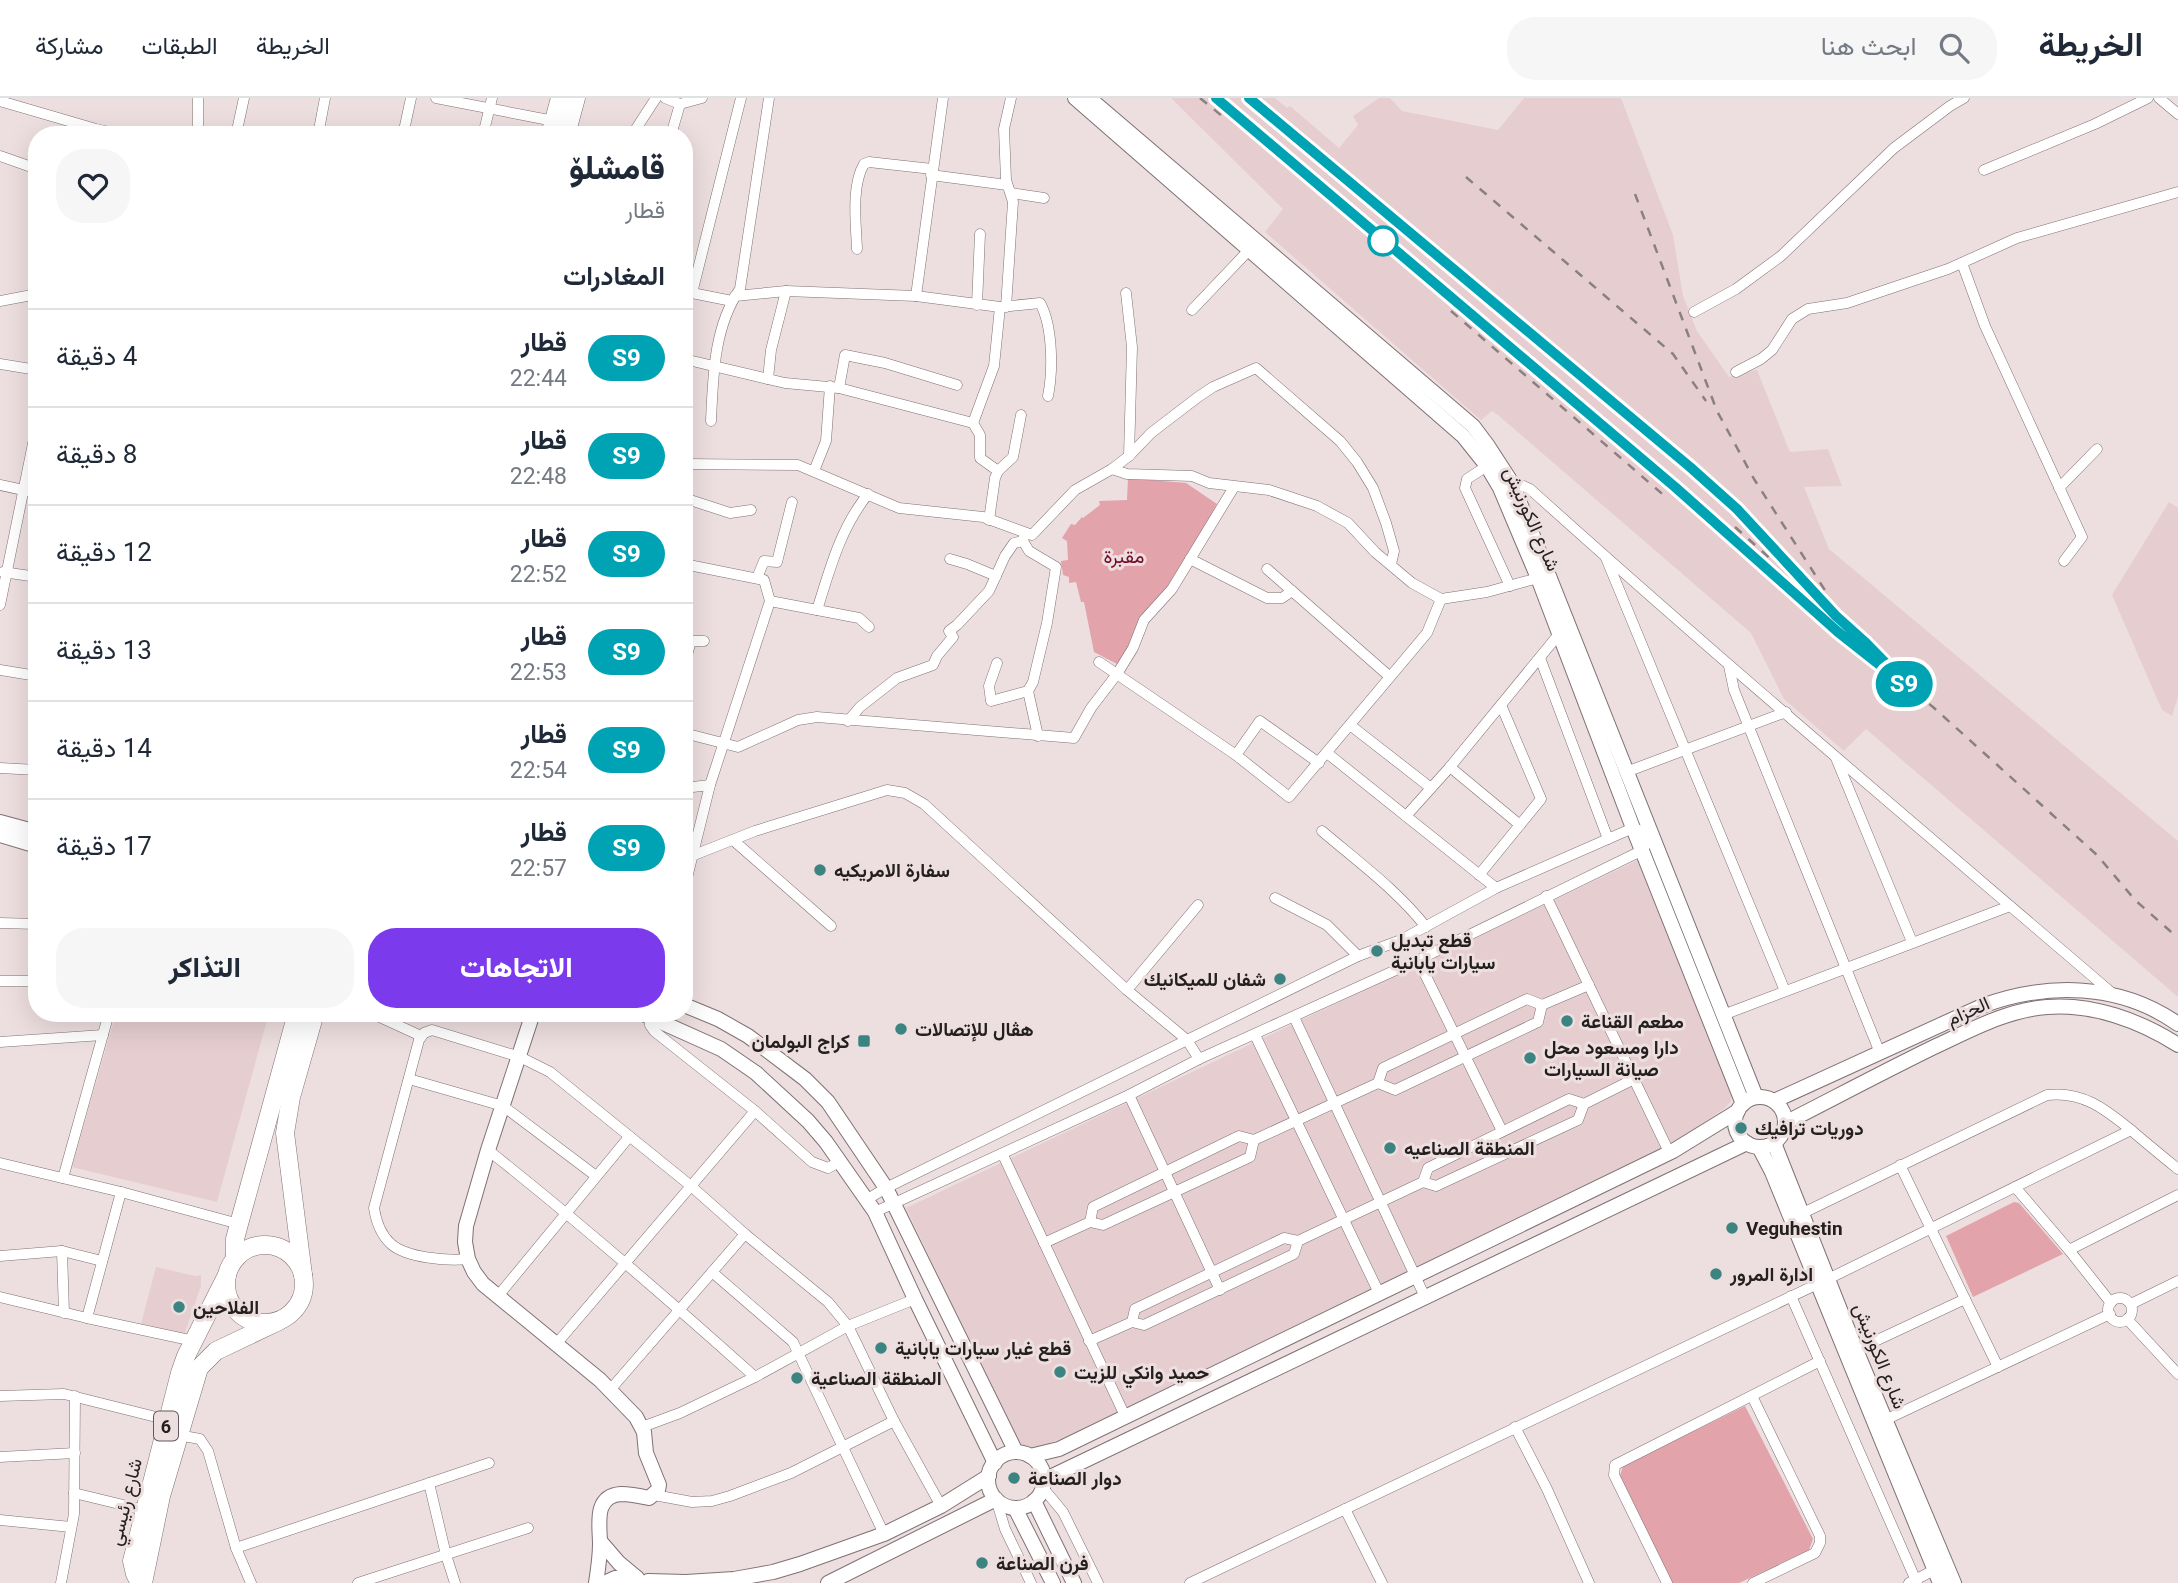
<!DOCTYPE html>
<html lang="ar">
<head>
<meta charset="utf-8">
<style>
	body { margin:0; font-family:Roboto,Vazirmatn,sans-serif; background:#f6f6f7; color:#1f2937; direction:rtl; height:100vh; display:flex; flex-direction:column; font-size:26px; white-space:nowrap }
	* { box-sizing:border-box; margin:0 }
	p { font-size:23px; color:#747a83 }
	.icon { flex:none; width:38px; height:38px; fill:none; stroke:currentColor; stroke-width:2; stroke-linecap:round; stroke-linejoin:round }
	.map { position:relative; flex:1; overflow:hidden; direction:ltr }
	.panel { position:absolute; left:28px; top:28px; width:665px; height:896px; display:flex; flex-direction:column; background:#fff; border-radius:28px; box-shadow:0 7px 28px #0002; direction:rtl }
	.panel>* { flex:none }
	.badge { padding:0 14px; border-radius:23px; font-size:24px; line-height:46px }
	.map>.badge { position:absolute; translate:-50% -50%; box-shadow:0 0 0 4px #fff }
	h2 { padding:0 28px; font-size:26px; line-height:63px }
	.round { display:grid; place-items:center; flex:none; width:74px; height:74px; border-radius:28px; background:#f6f6f7 }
	.summary { display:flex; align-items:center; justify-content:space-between; height:119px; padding:0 28px }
	h1 { font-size:33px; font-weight:800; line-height:52px }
	.action { display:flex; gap:14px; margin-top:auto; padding:14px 28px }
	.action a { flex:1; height:80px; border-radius:28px; background:#7c3aed; color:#fff; font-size:28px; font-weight:800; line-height:80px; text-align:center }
	.action a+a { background:#f6f6f7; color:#1f2937 }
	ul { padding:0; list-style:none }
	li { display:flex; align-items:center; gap:21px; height:98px; padding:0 28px; border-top:2px solid #e0e1e3 }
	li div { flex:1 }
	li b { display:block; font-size:26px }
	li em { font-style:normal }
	li .badge { min-width:77px; font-weight:700; text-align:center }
	header { display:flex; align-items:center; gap:42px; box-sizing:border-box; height:98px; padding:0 35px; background:#fff; border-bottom:2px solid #e0e1e3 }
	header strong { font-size:33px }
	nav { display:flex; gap:38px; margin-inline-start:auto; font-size:24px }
	.search { width:490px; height:63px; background:#f6f6f7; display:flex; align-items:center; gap:18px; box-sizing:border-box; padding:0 24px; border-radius:28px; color:#747a83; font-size:26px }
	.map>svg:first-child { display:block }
	.built { fill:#e6ced0 }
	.green { fill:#e2a3aa }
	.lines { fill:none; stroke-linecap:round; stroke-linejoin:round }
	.street-casing { stroke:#7f7173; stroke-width:11 }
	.secondary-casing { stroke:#7f7173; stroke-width:16 }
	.highway-casing { stroke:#7f7173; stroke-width:19 }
	.street { stroke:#fff; stroke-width:10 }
	.secondary { stroke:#fff; stroke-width:14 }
	.highway { stroke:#fff; stroke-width:18 }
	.rail { stroke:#8a8080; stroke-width:2.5; stroke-dasharray:9 9; stroke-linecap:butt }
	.line-casing { stroke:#fff; stroke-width:16 }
	.line { stroke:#00a3b4; stroke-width:10 }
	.stop-dot { fill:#fff; stroke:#00a3b4; stroke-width:3.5 }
	.poi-dot { fill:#3c8481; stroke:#eddedf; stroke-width:2.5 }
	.labels { text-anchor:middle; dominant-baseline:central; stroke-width:6; stroke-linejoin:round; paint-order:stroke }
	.shield { fill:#eddedf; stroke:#615959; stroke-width:2 }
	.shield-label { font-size:18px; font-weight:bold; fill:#252020 }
	.street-label { font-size:19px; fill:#252020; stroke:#eddedf }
	.park-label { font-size:19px; fill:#750b2b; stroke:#eddedf }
	.poi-label { font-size:19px; font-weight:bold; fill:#252020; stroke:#eddedf; text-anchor:start }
</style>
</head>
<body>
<header>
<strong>الخريطة</strong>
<div class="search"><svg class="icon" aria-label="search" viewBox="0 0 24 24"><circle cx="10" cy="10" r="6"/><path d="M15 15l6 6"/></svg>ابحث هنا</div>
<nav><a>الخريطة</a><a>الطبقات</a><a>مشاركة</a></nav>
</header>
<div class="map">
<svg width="2178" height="1485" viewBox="0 0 2178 1485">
	<rect width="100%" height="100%" fill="#eddedf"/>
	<g class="built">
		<path d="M1171 0H1275L1287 10 1290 8 1339 50 1358 27 1353 18 1379 0H1390L1402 13 1498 32 1524 0H1621L1673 137 1683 198 1697 233 1729 279 1757 272 1790 354 1828 351 1842 388 1804 389 1829 451 2178 743V899L1866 631 1844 653 1784 601 1751 535 1498 317 1492 313 1481 322 1265 134 1283 111Z"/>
		<path d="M2169 404 2178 410V599L2172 618 2162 612 2112 497Z"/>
		<path d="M1640 761 1732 990 1731 1003 1725 1010 1684 1039 1063 1340 1036 1350 1026 1349 1017 1342 906 1110Z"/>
		<path d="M116 915H269L217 1104 72 1069Z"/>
		<path d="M156 1169 195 1178 201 1177V1188L184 1237 141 1226Z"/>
	</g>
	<g class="green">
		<path d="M1128 380 1186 385 1217 406 1174 484 1117 566 1094 554 1084 504H1081L1076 484 1069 485V479L1063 477 1061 463 1068 462 1067 443 1062 440 1071 426 1075 427 1082 419 1083 420 1100 407 1099 403 1127 402Z"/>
		<path d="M2014 1104 2019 1105 2063 1156 1973 1199 1946 1138Z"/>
		<path d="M1745 1308 1813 1441 1809 1452 1739 1485H1670L1619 1381 1623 1368Z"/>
	</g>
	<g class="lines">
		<defs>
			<g id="street">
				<path d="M198 0V37"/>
				<path d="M436 0 554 23"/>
				<path d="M665 0 680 6"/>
				<path d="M2159 0 2178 16"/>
				<path d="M0 3 96 31 123 37"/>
				<path d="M236 37 244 0"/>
				<path d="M318 37 325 0"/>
				<path d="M403 37 411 0"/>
				<path d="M483 37 492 0"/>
				<path d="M632 37 656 0"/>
				<path d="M671 37 680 6 702 0"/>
				<path d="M0 58 37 71"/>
				<path d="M1984 72 2095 26 2148 0"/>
				<path d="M931 77 1007 87"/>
				<path d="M1011 95 1044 100"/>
				<path d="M857 151C856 126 851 88 864 66L869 64 932 71"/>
				<path d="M1962 165 1985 228 2082 439 2064 463"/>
				<path d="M684 195H692L732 203"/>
				<path d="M692 195 741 0"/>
				<path d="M1126 195 1132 249 1129 358"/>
				<path d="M735 198 786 193 916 198 1000 209 1040 205C1053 228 1053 273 1048 298"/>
				<path d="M916 198 943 0"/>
				<path d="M0 203 37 196"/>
				<path d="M977 207 980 136"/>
				<path d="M1006 209 1013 104 1006 82 1004 31 1011 0"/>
				<path d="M1192 212 1250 151"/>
				<path d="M1694 214 1736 191 1781 158 1894 50 1950 8 1964 0"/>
				<path d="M684 261 785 285 839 290 973 325 980 337V360L998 373"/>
				<path d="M0 266 37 272"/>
				<path d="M1736 274 1761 261 1772 252 1792 221 1808 211 1847 205 1948 171 2017 140 2178 94"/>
				<path d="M768 281 771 252 786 193"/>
				<path d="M839 290 845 257 885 265 957 287"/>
				<path d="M711 323C713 278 714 228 740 191L769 0"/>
				<path d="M973 325 994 268 1000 209"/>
				<path d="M684 366 798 367 899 410 983 419 1032 437 1075 392 1112 371 1129 358 1151 335 1198 299 1213 289 1256 270 1340 343 1357 364 1373 390 1386 425 1394 453 1391 466"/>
				<path d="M1487 368 1467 381 1465 390 1510 488"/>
				<path d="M1112 371 1127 376 1192 378 1209 385 1269 392 1317 408 1348 425 1375 454 1412 485 1441 501 1487 494 1538 480"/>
				<path d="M814 373 826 343 830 288"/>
				<path d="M1510 386 1521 387 1530 391C1721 563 1917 728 2112 895"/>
				<path d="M0 387 37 395"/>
				<path d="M2059 390 2097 351"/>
				<path d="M684 400 730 415 751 412"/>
				<path d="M989 422 995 380 998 373 1013 359 1021 317"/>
				<path d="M1024 439 1023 443 1029 453 1056 469 1047 525 1033 584 1028 593 1038 638"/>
				<path d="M1606 460 1785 893"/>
				<path d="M950 461 967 466 996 478"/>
				<path d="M1190 461 1267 500H1282L1292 493"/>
				<path d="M684 466 764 482 770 503 710 687 684 792"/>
				<path d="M1267 471 1389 578"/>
				<path d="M3 474 37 479"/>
				<path d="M757 480 764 463 777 464 792 404"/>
				<path d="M770 503 859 520 869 529"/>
				<path d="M0 507 37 326"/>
				<path d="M817 512C830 471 840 431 868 396"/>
				<path d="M1540 560 1608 741"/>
				<path d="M1099 564 1236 657 1289 699 1427 535 1441 501"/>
				<path d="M997 565 989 588 991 603 1028 593"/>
				<path d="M684 568 691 543H704"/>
				<path d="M1729 568 1734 592 1880 955"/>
				<path d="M0 572 37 578"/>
				<path d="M848 623 860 609 897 580 933 567 937 558 953 539 949 533 957 527 989 493 1005 458 1014 445 1023 443"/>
				<path d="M1350 627 1431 690"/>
				<path d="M684 635 738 649 798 622 817 619 1074 640 1091 610 1117 576 1133 550 1144 522 1172 491 1234 389"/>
				<path d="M1327 655 1496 790"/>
				<path d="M1236 657 1260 623 1319 665"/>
				<path d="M1836 660 1912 844"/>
				<path d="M1450 669 1520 727"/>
				<path d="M0 670 37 672"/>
				<path d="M1626 674 1786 614"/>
				<path d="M684 690 710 687"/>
				<path d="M1406 718 1450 669 1559 536"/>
				<path d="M1322 733C1357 763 1397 792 1426 829"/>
				<path d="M733 742 831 828"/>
				<path d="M694 757 755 733 887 692 905 695 924 706 1127 892 1187 942 1199 961"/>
				<path d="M1479 777 1541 701 1501 607"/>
				<path d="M1546 798 1669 1054"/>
				<path d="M1275 800 1327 827 1358 858"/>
				<path d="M0 825 37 826"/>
				<path d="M1418 862 1502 1033"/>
				<path d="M0 883H37"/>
				<path d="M1127 892 1198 807"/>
				<path d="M1527 901 1542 907 1538 924 1395 992 1378 985 1383 970Z"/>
				<path d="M1542 907 1589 887"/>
				<path d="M371 915 421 938"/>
				<path d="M649 917 650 927 654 933 755 1013 812 1064 828 1070 841 1063"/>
				<path d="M1723 917 2010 808"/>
				<path d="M1294 919 1425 1199"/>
				<path d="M1255 937 1379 1195"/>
				<path d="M0 944 103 937"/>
				<path d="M409 981 503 1008 596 1078"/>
				<path d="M1129 997 1220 1192"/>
				<path d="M488 1052C580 1125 668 1201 755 1279"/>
				<path d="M1003 1057 1125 1318"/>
				<path d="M0 1065 121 1094 239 1126"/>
				<path d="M1900 1067 1998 1269"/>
				<path d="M63 1080 109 915"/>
				<path d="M1423 1084 1428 1070 1569 1001 1584 1006"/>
				<path d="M2015 1089 2069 1152 2111 1205"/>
				<path d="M866 1102 886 1090 1358 858 1401 842 1496 790 1633 730 1651 736 1643 752 1418 862 1199 961 1129 997 875 1114"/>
				<path d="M1803 1115 2047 997C2083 993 2105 1011 2131 1032 2146 1045 2162 1058 2178 1071"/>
				<path d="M1090 1124 1093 1109 1239 1038 1254 1042 1378 985"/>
				<path d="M1044 1145 1090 1124 1103 1127 1250 1059 1254 1042"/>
				<path d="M2069 1152 2178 1097"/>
				<path d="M62 1153 64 1215"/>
				<path d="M0 1158 62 1153 102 1163"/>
				<path d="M468 1161C447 1163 407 1160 391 1146 381 1137 376 1123 374 1110L419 942 424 935 432 932 520 959 550 974 691 1088 745 1136 828 1204 848 1228 894 1323 941 1408"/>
				<path d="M712 1174 793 1244 884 1436"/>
				<path d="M498 1198 629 1039"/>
				<path d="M1791 1198 1917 1485"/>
				<path d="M0 1199 87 1220 194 1243"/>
				<circle cx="2120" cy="1212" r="12"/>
				<path d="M2131 1206 2178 1183"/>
				<path d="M87 1220 121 1094"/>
				<path d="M2127 1221 2178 1276"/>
				<path d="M1132 1224 1135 1211 1284 1140 1298 1143 1423 1084 1436 1088 1578 1022 1584 1006 1634 981"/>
				<path d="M1089 1243 1132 1224 1144 1227 1294 1156 1298 1143"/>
				<path d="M557 1245 755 1013"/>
				<path d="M1856 1252 1965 1201"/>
				<path d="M610 1292 745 1136"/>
				<path d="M0 1298 64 1296 168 1322"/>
				<path d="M1752 1298 1820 1438V1445L1815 1455 1753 1485"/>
				<path d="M1885 1322 2110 1216"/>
				<path d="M642 1329 680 1315 755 1279 848 1228 915 1201"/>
				<path d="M1515 1329 1547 1391 1589 1485"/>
				<path d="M178 1337 200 1341 208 1353 236 1450 251 1485"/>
				<path d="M0 1359 75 1355"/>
				<path d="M429 1385 446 1457 455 1485"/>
				<path d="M1043 1390 1063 1414 1098 1485"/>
				<path d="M74 1395 144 1412"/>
				<path d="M654 1397 692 1404 712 1403 730 1398 791 1375 894 1323"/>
				<path d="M996 1401 1005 1431 1031 1485"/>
				<path d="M1345 1411 1382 1485"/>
				<path d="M0 1422 71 1429"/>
				<path d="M236 1450 489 1365"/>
				<path d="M61 1485 74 1416 75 1298"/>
				<path d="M358 1485 528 1430"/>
				<path d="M1190 1485 1828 1181 2131 1032"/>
				<path d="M1667 1485 1614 1377 1615 1367 1820 1263"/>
				<path d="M1909 1485 1940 1469"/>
			</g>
			<g id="secondary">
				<path d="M1075 0 1463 338 1487 368 1500 390 1538 480 1633 730 1743 1006"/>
				<path d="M1089 0 1473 328 1488 348 1512 385 1756 999"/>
				<path d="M0 724 37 734"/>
				<path d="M0 737 37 748"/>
				<path d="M684 907 718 921 748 938 805 981 828 1004 886 1090 1016 1354"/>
				<path d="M533 915 488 1052 466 1128 465 1144 468 1161 474 1174 483 1186 600 1282 636 1319 644 1334 646 1355 659 1387 658 1392 649 1400C640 1398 630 1396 621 1396 593 1398 600 1427 600 1446 600 1459 598 1472 596 1485"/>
				<path d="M641 915 721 951 756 975 808 1023 826 1044 875 1114 915 1201 995 1365"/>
				<circle cx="1760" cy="1024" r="25"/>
				<path d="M1774 1003 1982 908C2047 884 2120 885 2178 926"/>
				<path d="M1785 1025C1834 1000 1883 974 1932 950 1969 933 2006 912 2047 909 2092 905 2141 923 2178 947"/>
				<path d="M1774 1045 1856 1252 1954 1485"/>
				<path d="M1759 1049 1772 1074 1940 1485"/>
				<circle cx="1016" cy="1382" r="28"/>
				<path d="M1030 1358 1059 1351 1673 1053 1738 1013"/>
				<path d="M1044 1382 1747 1045"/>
				<path d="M1034 1403 1074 1485"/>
				<path d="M1015 1410 1053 1485"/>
				<path d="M600 1443 619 1465 637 1480"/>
				<path d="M648 1483 686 1484 734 1481 773 1474 800 1466 884 1436 941 1408 989 1378"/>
				<path d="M604 1485 615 1480H637"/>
				<path d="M828 1485 996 1401"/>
			</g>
			<g id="highway">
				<path d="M550 37 560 0"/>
				<path d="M566 37 576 0"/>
				<circle cx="265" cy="1186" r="39"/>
				<path d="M235 1161V1141L239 1126 297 915"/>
				<path d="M303 1177 285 1035 291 999 315 915"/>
				<path d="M140 1485 135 1476 132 1463 180 1275 186 1258 227 1177"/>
				<path d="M143 1485 161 1398 199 1270 216 1253 279 1223"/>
			</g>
		</defs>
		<use href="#street" class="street-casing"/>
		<use href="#secondary" class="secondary-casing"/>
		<use href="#highway" class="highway-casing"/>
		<use href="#street" class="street"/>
		<use href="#secondary" class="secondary"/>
		<use href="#highway" class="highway"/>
		<g class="rail">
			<path d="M1200 0 1222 18"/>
			<path d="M1216 0 1675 389 1838 534 1933 609 2097 757 2135 802 2178 840"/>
			<path d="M1249 0 1690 369 1737 411 1836 518 1851 531"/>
			<path d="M1466 79 1673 256 1706 303"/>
			<path d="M1635 96 1717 313 1754 381 1828 497"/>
			<path d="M1451 213 1667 400"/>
			<path d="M1735 429 1774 464"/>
		</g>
	</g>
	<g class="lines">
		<defs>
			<path id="line" d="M1216 0 1675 389 1838 534 1914 594 1866 545 1836 518 1737 411 1690 369 1249 0"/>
		</defs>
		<use href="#line" class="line-casing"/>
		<use href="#line" class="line"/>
	</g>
	<circle class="stop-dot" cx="1383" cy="143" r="14"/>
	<g class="poi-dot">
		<circle cx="820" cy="772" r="7"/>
		<circle cx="1377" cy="853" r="7"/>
		<circle cx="1280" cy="881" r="7"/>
		<circle cx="1567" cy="923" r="7"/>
		<circle cx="901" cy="931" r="7"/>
		<rect x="857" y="936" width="14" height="14" rx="3.5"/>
		<circle cx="1530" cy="960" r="7"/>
		<circle cx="1741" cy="1030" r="7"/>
		<circle cx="1390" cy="1050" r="7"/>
		<circle cx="1732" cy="1130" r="7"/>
		<circle cx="1716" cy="1176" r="7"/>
		<circle cx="179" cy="1209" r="7"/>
		<circle cx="881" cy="1250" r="7"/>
		<circle cx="1060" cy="1274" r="7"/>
		<circle cx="797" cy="1280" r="7"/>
		<circle cx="1014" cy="1380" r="7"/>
		<circle cx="982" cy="1465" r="7"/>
	</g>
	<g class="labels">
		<rect class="shield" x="154" y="1313.5" width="24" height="29" rx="5"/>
		<g class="shield-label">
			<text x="166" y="1328">6</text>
		</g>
		<g class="street-label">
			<text transform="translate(1532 421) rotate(66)">شارع الكورنيش</text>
			<text transform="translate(1968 913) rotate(-24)">الحزام</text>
			<text transform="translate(1880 1258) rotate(68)">شارع الكورنيش</text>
			<text transform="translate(125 1404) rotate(-76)">شارع رئيسي</text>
		</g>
		<g class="park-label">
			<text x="1124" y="458">مقبرة</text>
		</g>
		<g class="poi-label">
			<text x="834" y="772">سفارة الامريكيه</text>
			<text x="1391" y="842">قطع تبديل<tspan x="1391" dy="22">سيارات يابانية</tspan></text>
			<text x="1266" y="881" text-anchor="end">شفان للميكانيك</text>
			<text x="1581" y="923">مطعم القناعة</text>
			<text x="915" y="931">هڤال للإتصالات</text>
			<text x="850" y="943" text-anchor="end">كراج البولمان</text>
			<text x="1544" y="949">دارا ومسعود محل<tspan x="1544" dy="22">صيانة السيارات</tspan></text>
			<text x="1755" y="1030">دوريات ترافيك</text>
			<text x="1404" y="1050">المنطقة الصناعيه</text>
			<text x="1746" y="1130">Veguhestin</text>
			<text x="1730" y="1176">ادارة المرور</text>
			<text x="193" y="1209">الفلاحين</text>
			<text x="895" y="1250">قطع غيار سيارات يابانية</text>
			<text x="1074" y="1274">حميد وانكي للزيت</text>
			<text x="811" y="1280">المنطقة الصناعية</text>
			<text x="1028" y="1380">دوار الصناعة</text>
			<text x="996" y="1465">فرن الصناعة</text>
		</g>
	</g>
</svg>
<b class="badge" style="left:1904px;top:586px;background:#00a3b4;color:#fff">S9</b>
<section class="panel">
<div class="summary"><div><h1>قامشلۆ</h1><p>قطار</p></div><a class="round"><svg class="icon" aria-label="heart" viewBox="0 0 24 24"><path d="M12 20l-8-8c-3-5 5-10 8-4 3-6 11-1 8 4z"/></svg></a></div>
<h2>المغادرات</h2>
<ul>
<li><span class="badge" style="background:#00a3b4;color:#fff">S9</span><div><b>قطار</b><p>22:44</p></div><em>4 دقيقة</em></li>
<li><span class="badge" style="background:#00a3b4;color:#fff">S9</span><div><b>قطار</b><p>22:48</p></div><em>8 دقيقة</em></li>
<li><span class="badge" style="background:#00a3b4;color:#fff">S9</span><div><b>قطار</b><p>22:52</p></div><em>12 دقيقة</em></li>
<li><span class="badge" style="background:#00a3b4;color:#fff">S9</span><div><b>قطار</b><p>22:53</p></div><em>13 دقيقة</em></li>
<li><span class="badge" style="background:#00a3b4;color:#fff">S9</span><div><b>قطار</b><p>22:54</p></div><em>14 دقيقة</em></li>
<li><span class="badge" style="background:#00a3b4;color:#fff">S9</span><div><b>قطار</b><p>22:57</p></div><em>17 دقيقة</em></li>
</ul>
<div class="action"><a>الاتجاهات</a><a>التذاكر</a></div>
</section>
</div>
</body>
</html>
